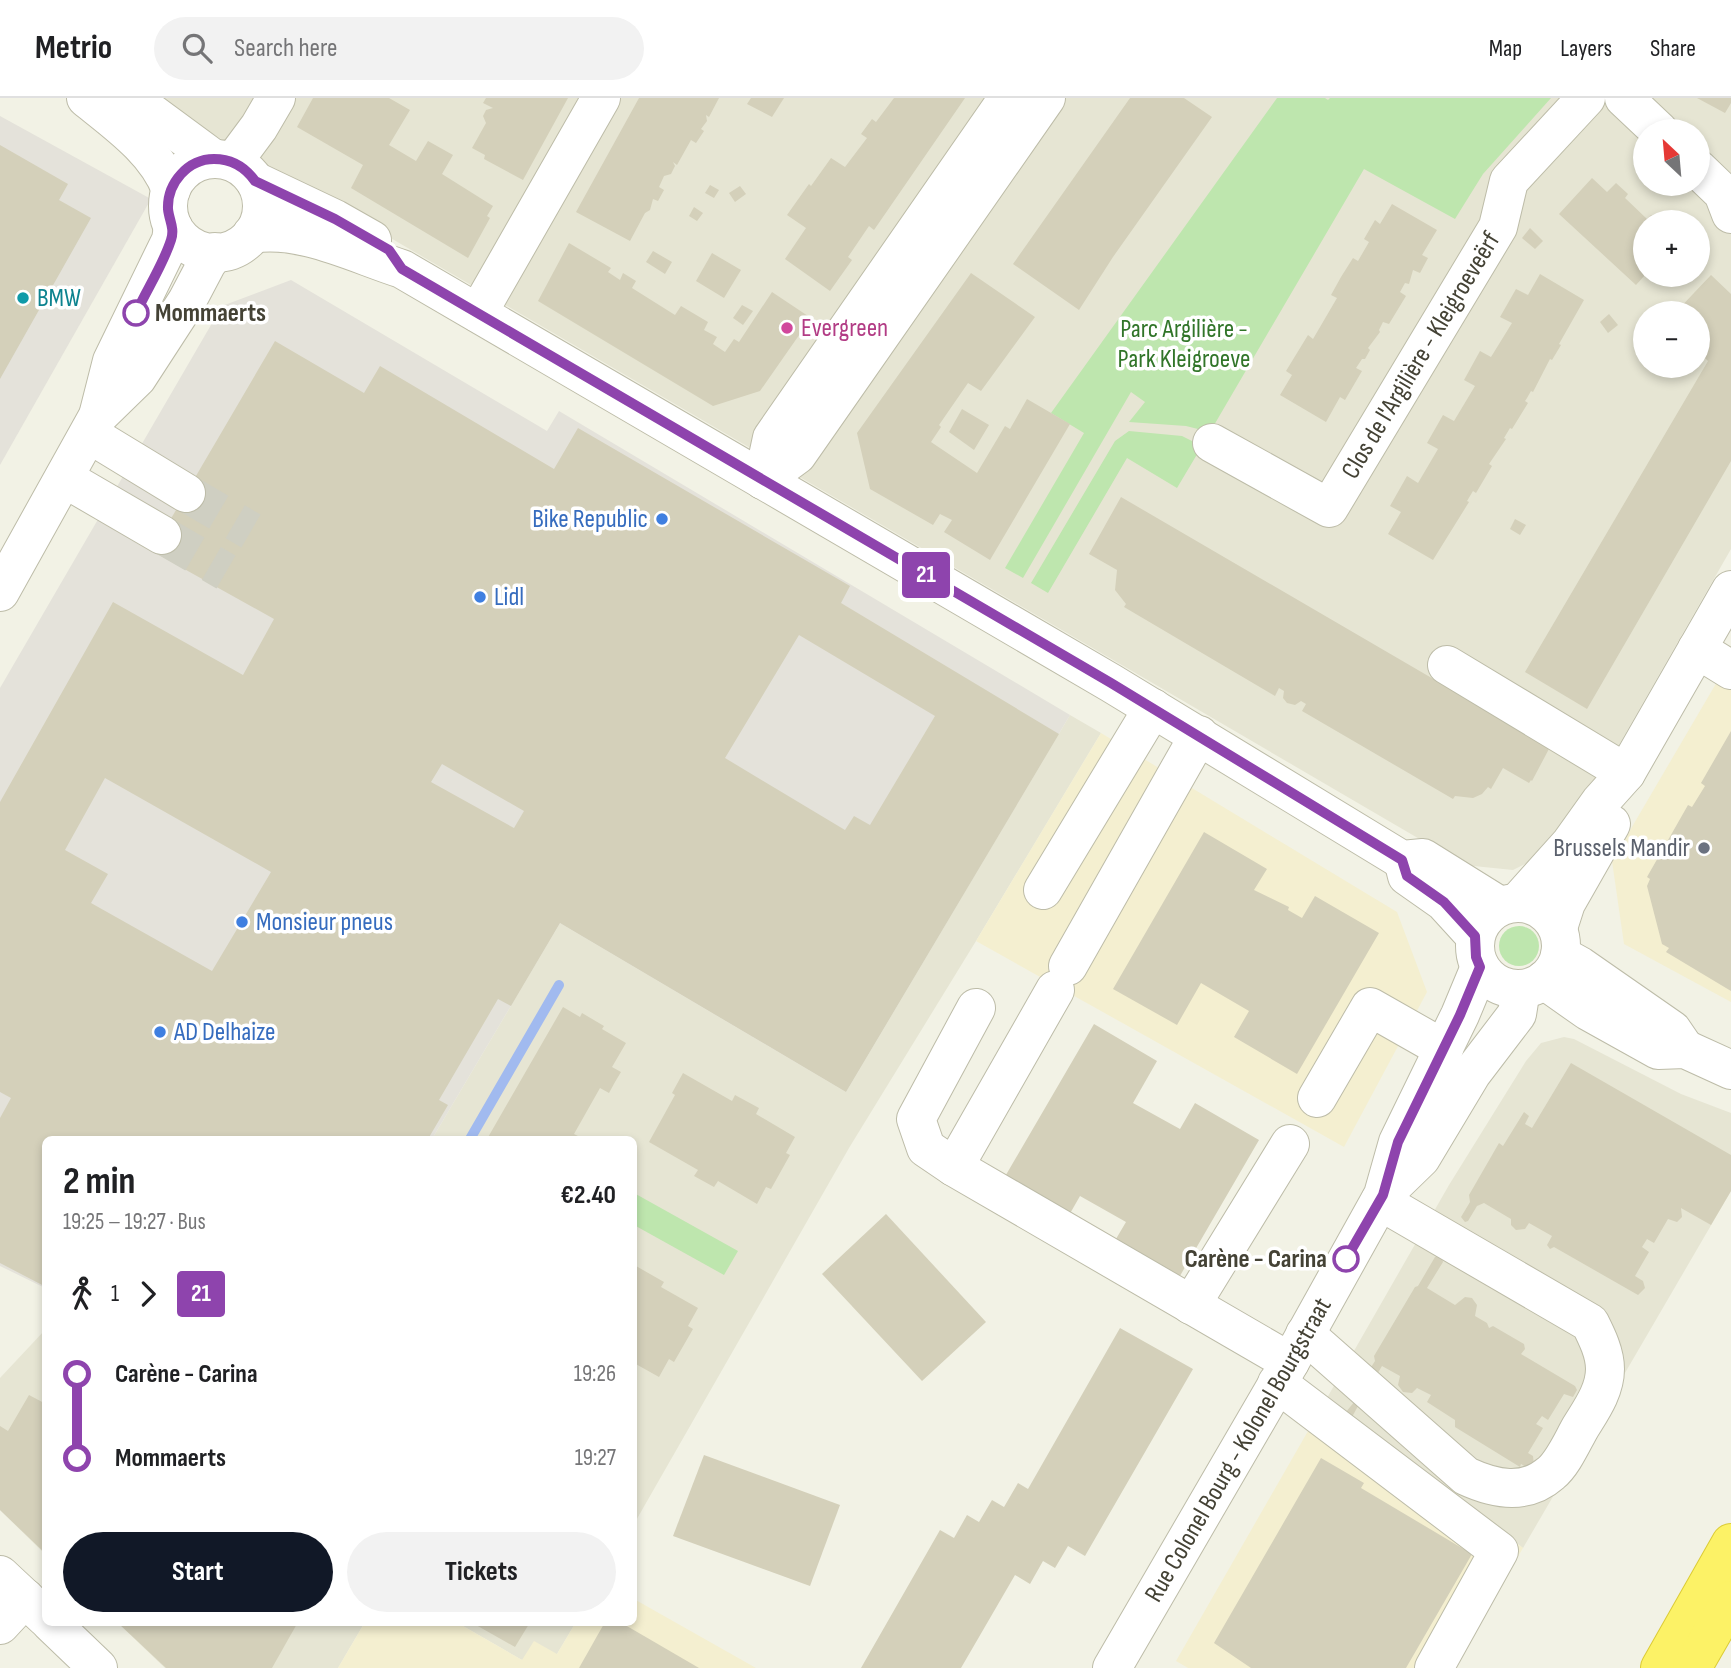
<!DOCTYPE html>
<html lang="en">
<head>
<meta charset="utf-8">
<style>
	body { margin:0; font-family:"Sofia Sans Condensed",sans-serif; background:#f2f2f2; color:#202124; height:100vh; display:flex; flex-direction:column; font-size:26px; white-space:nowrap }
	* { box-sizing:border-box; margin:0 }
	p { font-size:23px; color:#757577 }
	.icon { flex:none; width:38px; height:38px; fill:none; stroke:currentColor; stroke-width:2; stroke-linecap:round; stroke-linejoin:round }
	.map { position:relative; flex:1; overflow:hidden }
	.details { position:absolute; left:42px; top:1038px; width:595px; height:490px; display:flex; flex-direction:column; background:#fff; border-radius:10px; box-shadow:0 4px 10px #0003 }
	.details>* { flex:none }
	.badge { padding:0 14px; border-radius:5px; font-size:24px; line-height:46px }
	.needle { width:46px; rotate:334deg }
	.controls { position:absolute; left:1633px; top:21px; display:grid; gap:14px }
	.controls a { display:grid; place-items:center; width:77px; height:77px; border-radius:50%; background:#fff; box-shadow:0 4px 10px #0003; font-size:35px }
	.map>.badge { position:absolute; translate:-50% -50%; box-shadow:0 0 0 4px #fff }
	.legs { display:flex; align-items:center; gap:10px; height:77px; padding:0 21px; font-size:23px }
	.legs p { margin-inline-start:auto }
	.headline { display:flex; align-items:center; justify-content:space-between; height:119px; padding:0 21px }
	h1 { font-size:38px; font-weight:700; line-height:52px }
	.primary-button { display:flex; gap:14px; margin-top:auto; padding:14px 21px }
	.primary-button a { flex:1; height:80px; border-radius:42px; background:#111827; color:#fff; font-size:28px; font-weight:700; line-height:80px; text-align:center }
	.primary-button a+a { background:#f2f2f2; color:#202124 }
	ul { padding:0 21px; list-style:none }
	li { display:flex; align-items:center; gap:24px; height:84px; font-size:26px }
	li i { display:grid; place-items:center; width:10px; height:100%; margin:0 9px; background:currentColor }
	li i::after { content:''; width:18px; height:18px; margin:-9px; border:5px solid; border-radius:50%; background:#fff }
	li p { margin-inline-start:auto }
	li:first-child i { background:linear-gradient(#0000 50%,currentColor 0) }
	li:last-child i { background:linear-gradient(currentColor 50%,#0000 0) }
	header { display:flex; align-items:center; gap:42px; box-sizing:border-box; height:98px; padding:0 35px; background:#fff; border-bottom:2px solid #e0e0e0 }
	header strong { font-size:33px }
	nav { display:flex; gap:38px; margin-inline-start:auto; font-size:24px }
	.search { width:490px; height:63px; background:#f2f2f2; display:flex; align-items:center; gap:18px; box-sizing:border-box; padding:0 24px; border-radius:38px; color:#757577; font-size:26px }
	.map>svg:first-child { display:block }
	.residential { fill:#e6e5d3; fill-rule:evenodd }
	.commercial { fill:#f4efd0 }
	.industrial { fill:#e4e2da }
	.green { fill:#bee6ae }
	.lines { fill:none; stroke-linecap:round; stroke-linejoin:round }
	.stream { stroke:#a1baef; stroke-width:10 }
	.building { fill:#d4d0ba; fill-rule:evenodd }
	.minor-tunnel { stroke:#cfcfc2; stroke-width:38; stroke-dasharray:38 19; stroke-linecap:butt }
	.minor-casing { stroke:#bdbca8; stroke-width:40 }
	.highway-casing { stroke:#dbcb36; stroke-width:40 }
	.minor { stroke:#fff; stroke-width:38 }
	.highway { stroke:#fcf266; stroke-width:38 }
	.line-1-casing { stroke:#fff; stroke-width:16 }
	.line-1 { stroke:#8e44ad; stroke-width:10 }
	.culture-dot { fill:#0f9aa8; stroke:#fff; stroke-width:2.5 }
	.stop-1-dot { fill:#fff; stroke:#8e44ad; stroke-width:3.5 }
	.hotel-dot { fill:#d1479c; stroke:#fff; stroke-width:2.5 }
	.shop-dot { fill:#3f7fe0; stroke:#fff; stroke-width:2.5 }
	.worship-dot { fill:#6b7280; stroke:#fff; stroke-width:2.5 }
	.labels { text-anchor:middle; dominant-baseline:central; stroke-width:7; stroke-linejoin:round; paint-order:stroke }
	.culture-label { font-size:26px; fill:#0d838f; stroke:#fff; text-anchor:start }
	.stop-label { font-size:26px; font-weight:bold; fill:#444235; stroke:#fff; text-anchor:start }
	.hotel-label { font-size:26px; fill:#b23c85; stroke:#fff; text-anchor:start }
	.park-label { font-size:26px; fill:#317529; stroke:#fff }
	.street-label { font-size:26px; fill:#444235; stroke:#fff }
	.shop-label { font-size:26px; fill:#366cbe; stroke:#fff; text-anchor:start }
	.worship-label { font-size:26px; fill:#5b616d; stroke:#fff; text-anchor:end }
</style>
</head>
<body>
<header>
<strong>Metrio</strong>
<div class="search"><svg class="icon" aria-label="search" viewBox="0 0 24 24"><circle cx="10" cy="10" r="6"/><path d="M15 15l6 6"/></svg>Search here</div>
<nav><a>Map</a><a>Layers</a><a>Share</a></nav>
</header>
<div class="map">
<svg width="1731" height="1570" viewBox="0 0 1731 1570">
	<rect width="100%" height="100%" fill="#f2f2e5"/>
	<g class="residential">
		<path d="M151 0H1731V451L1561 748 1513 772 1464 767ZM1645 33H1698V86H1645ZM1645 124H1698V177H1645ZM1645 215H1698V268H1645Z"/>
		<path d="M1070 617 1101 635 976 843 849 1050 634 1426V1041H432L560 825 846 994Z"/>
		<path d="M1564 939 1574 941 1681 996 1731 1015V1093L1523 1450 1327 1300 1449 1087 1526 963 1541 945Z"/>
		<path d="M45 1232V1456L0 1412V1280Z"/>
		<path d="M117 1524H365L338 1570H165Z"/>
		<path d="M456 1524H576L557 1556 522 1562Z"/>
	</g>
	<g class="commercial">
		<path d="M1731 560V904L1624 846 1612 763Z"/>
		<path d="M1101 635 1397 814 1427 894 1344 1049 976 843Z"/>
		<path d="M1327 1300 1523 1450 1451 1570H1188L1176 1563Z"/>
		<path d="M634 1501 756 1570H338L365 1524H456L522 1562 534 1543 557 1556 576 1524H634Z"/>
	</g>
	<g class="industrial">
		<path d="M0 18 151 101 0 367Z"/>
		<path d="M291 182 547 333 559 313 1070 617 846 994 560 825 432 1041H46L45 1190 0 1168V590L222 208Z"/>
	</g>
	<g class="green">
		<path d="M1277 0H1325L1328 2 1330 0H1551L1483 76 1455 121 1364 71 1210 334 1186 328 1129 324 1145 304 1131 294 1023 480 1005 470 1084 335 1051 315Z"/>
		<path d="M1129 333 1182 338 1202 348 1177 390 1127 360 1048 495 1031 485 1115 343Z"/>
		<circle cx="1519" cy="848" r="20"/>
		<path d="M634 1095 738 1153 724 1177 634 1127Z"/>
	</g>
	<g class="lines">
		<path class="stream" d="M470 1041 559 887"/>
	</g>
	<g class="building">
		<path d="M313 0H389L410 12 389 47 416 63 428 43 453 57 442 76 493 108 487 118 490 120 468 160 351 90 363 67 297 29Z"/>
		<path d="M486 0H568L523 82 484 61 485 57 472 50 486 25 483 18 486 12 493 10 483 5Z"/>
		<path d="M639 0H719L709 19 706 17 707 23 701 31 704 33 696 45 691 42 677 67 673 64 675 68 671 76 664 78 659 89 664 92 658 103 653 101 650 112 645 115 630 143 576 114Z"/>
		<path d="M751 0H784L772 19 747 6Z"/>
		<path d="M894 0H965L874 132 869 128 848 159 852 162 830 193 785 161 806 130 787 117 809 86 811 88 831 60 845 69 867 40 861 36 872 21 876 24Z"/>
		<path d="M1130 0H1184L1212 19 1113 159 1079 212 1013 166Z"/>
		<path d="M1697 0H1731V5L1725 15Z"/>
		<path d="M0 47 68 86 59 102 91 120 0 281Z"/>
		<path d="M1592 80 1607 94 1616 85 1628 96 1625 100 1647 121 1651 117 1659 124H1645V177L1636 187 1559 116Z"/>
		<path d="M710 87 719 92 714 100 705 95Z"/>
		<path d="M740 88 746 96 735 104 729 95Z"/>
		<path d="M1392 106 1437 132 1422 157 1428 160 1420 175 1413 172 1409 186 1405 185 1400 194 1406 198 1389 226 1383 224 1379 232 1380 234 1368 250 1370 252 1365 261H1362L1356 270 1362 273 1345 302 1340 299 1326 324 1280 297 1292 277 1286 273 1308 237 1313 241 1337 200 1331 197 1341 179 1353 160 1358 163 1369 144 1364 141 1375 122 1380 126Z"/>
		<path d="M694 109 703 115 697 123 689 118Z"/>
		<path d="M1530 130 1543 143 1535 151 1522 140Z"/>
		<path d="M569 145 611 170 608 174 620 182 623 175 636 183 632 190 675 217 681 208 708 224 704 232 717 239 713 246 725 254 734 241 739 244 772 194 811 220 760 293 713 308 538 203Z"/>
		<path d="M653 153 672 164 665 176 646 164Z"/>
		<path d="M712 155 741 172 724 200 696 183Z"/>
		<path d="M971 175 1035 219 981 293 968 285 939 327 941 329 931 344 977 375 1005 328 1010 331 1027 301 1070 326 990 462 944 434 952 422 940 416 933 427 870 391 857 335Z"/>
		<path d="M1540 176 1584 202 1559 246 1561 247 1552 262 1550 261 1533 294 1531 293 1527 300 1525 303 1528 305 1512 331 1510 330 1504 340 1506 341 1489 366 1492 368 1476 395 1473 393 1467 403 1469 404 1433 462 1388 436 1401 414 1390 408 1407 378 1418 385 1438 351 1427 345 1443 317 1454 323 1475 288 1464 282 1480 253 1491 259 1512 225 1500 219 1516 191 1528 197Z"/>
		<path d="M1711 177 1731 196V363L1587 611 1525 574 1708 263 1698 253V215H1675Z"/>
		<path d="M742 207 753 213 743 227 733 220Z"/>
		<path d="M1609 216 1618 227 1608 235 1600 224Z"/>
		<path d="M275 243 364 295 380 268 554 371 578 330 850 488 841 505 1059 636 846 994 560 825 511 908 498 901 439 1002 448 1007 428 1041H46V1189L0 1165V1020L11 1000 0 994V704L113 504 243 577 274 521 152 453ZM799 537 935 618 870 727 854 718 845 732 725 660ZM442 666 524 713 514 730 431 684ZM105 680 271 774 212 873 91 805 108 776 65 752Z"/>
		<path d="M962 311 989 327 974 352 949 334Z"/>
		<path d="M1121 399 1550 649 1532 683 1531 682 1529 685 1503 670 1491 691 1488 689 1482 696 1473 700 1455 698 1453 701 1302 613 1306 606 1301 603 1295 607 1287 605 1283 600 1284 593 1279 590 1275 598 1124 509 1126 506 1115 492 1117 472 1089 456Z"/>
		<path d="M1515 421 1526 427 1520 437 1510 431Z"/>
		<path d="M1731 633V893L1666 854 1669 850 1662 846 1647 788 1650 781 1647 779 1688 707 1692 709 1705 688 1701 685Z"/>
		<path d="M1204 734 1267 771 1254 792 1289 809 1288 812 1302 820 1315 798 1379 835 1297 976 1234 939 1249 913 1201 885 1177 927 1113 891Z"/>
		<path d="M563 909 580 919 582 915 604 928 602 931 626 945 612 969 621 974 615 984 609 995 600 990 574 1036 584 1041H487Z"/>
		<path d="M1094 926 1157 963 1133 1005 1180 1031 1195 1005 1259 1042 1177 1183 1113 1146 1126 1124 1080 1098 1068 1119 1003 1082Z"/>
		<path d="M1571 965 1731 1057V1093L1711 1127 1681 1110 1682 1119 1677 1124 1668 1121 1654 1145 1647 1141 1642 1149 1649 1154 1635 1178 1643 1183 1645 1190 1638 1197 1554 1149 1550 1151 1547 1147 1552 1138 1529 1125 1525 1131 1516 1132 1511 1127V1121L1484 1105 1477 1108 1468 1123 1465 1124 1461 1119 1470 1104 1469 1097 1499 1045 1503 1048 1524 1014 1529 1018 1525 1026 1532 1030Z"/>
		<path d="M683 975 732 1003 735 997 759 1010 756 1016 795 1039 786 1055 790 1057 771 1091 766 1089 757 1106 718 1083 714 1089 694 1078 698 1072 649 1044 675 997 672 995Z"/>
		<path d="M886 1116 986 1224 922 1283 822 1176Z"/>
		<path d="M1438 1158 1442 1160 1443 1164 1427 1190 1455 1207 1465 1199 1472 1200 1477 1207 1475 1218 1487 1225 1489 1230 1493 1228 1524 1246 1525 1251 1521 1256 1575 1288 1577 1292 1573 1299 1564 1296 1548 1322 1542 1318 1536 1326 1543 1330 1528 1355 1533 1358 1534 1367 1526 1369 1521 1366 1520 1369 1455 1329V1322L1427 1304 1431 1297 1417 1290 1412 1295 1403 1294 1398 1287 1400 1278 1382 1268 1376 1278 1368 1274 1375 1263 1374 1258 1415 1189 1418 1188 1435 1159Z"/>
		<path d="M636 1168 664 1184 661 1189 698 1210 688 1228 693 1231 674 1264 669 1261 659 1279 634 1265V1173Z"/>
		<path d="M1120 1230 1193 1271 1085 1458 1068 1448 1055 1470 1043 1463 1030 1486 1015 1477 961 1570H861L940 1432 954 1440 967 1417 979 1424 992 1402 1004 1409 1018 1385 1028 1391Z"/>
		<path d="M29 1297 46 1306V1456L0 1412V1328L8 1333Z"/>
		<path d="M1355 1303 1358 1308 1352 1319 1346 1314Z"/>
		<path d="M704 1357 840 1407 810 1488 673 1438Z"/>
		<path d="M1321 1360 1364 1385 1361 1390 1472 1456 1406 1570H1251L1214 1545Z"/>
		<path d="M117 1524H298L272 1570H166Z"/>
		<path d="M477 1524H526L529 1526 515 1549 476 1527Z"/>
		<path d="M605 1524H620L699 1570H579Z"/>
	</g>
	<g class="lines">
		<g class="minor-tunnel">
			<path d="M186 395 251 433"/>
			<path d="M162 437 226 474"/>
		</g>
		<defs>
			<g id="minor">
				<path d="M86 0C117 25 157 53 171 92"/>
				<path d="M131 0 214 61"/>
				<path d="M1624 0 1659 33"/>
				<circle cx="215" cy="108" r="47"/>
				<path d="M233 64 259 29 276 0"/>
				<path d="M1698 71 1723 95 1731 116"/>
				<path d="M255 83 335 121 372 142"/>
				<path d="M252 136C302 128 355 156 402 171L1111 585 1402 762 1423 760 1500 808"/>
				<path d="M478 215 601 0"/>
				<path d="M98 318 137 280 187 203 207 165 215 154"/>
				<path d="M89 336 186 395"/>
				<path id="s1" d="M1212 345 1329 410 1498 129 1509 83 1586 0"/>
				<path d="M64 380 162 437"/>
				<path d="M763 382 797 357 1046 0"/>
				<path d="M763 382 772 340 1008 0"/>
				<path d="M0 494 98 318 112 263 171 142 173 129"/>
				<path d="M1697 551 1731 572"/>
				<path d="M1447 567 1626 675"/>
				<path d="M1405 770 1407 778 1444 804 1475 838"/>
				<path d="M1043 792 1153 610"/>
				<path d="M1518 804 1570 746 1600 704 1626 675 1731 492"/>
				<circle cx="1518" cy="848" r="43"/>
				<path d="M1558 830 1566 805 1611 726"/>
				<path d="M1560 857 1580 868 1672 932 1685 951"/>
				<path d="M1068 868 1199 637"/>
				<path d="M1544 882 1588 913 1658 952 1685 951 1731 972"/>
				<path d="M976 910 916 1021 926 1050 954 1069 1290 1264"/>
				<path d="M1317 1000 1370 909 1444 951"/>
				<path d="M954 1069 1055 892"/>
				<path d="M1387 1093 1421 1060 1472 975 1517 916 1521 891"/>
				<path d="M1191 1207 1290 1046"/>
				<path d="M1305 1236 1466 1378C1494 1391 1525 1398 1551 1375 1563 1365 1572 1344 1580 1330 1591 1312 1605 1293 1605 1271 1605 1255 1597 1239 1590 1225L1380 1103"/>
				<path d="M1277 1285 1499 1453 1434 1570"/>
				<path d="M0 1477 46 1520"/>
				<path d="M50 1524 98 1570"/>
				<path d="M0 1527 25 1500"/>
				<path id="s2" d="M1112 1570 1290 1264 1383 1097 1398 1044 1460 917 1480 869"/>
			</g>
			<g id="highway">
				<path d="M1660 1570 1731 1445"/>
				<path d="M1692 1570 1731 1502"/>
			</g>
		</defs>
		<use href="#minor" class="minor-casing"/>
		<use href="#highway" class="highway-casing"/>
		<use href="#minor" class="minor"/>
		<use href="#highway" class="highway"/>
	</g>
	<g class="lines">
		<defs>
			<path id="line-1" d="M136 215C147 191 163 167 171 142 175 130 169 122 168 111 167 85 188 61 214 61 232 61 245 69 255 83L335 121 389 152 402 171 1111 585 1402 762 1407 778 1444 804 1475 838 1476 859 1480 869 1460 917 1398 1044 1383 1097 1346 1161"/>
		</defs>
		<use href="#line-1" class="line-1-casing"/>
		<use href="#line-1" class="line-1"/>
	</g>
	<circle class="culture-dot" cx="23" cy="200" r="7"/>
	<g class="stop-1-dot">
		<circle cx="136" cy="215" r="12"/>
		<circle cx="1346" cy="1161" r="12"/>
	</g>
	<circle class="hotel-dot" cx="787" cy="230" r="7"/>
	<g class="shop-dot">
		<circle cx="662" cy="421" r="7"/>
		<circle cx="480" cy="499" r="7"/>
		<circle cx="242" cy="824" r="7"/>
		<circle cx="160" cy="934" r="7"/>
	</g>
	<circle class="worship-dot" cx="1704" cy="750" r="7"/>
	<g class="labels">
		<g class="culture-label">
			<text x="37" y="200">BMW</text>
		</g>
		<g class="stop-label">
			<text x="155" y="215">Mommaerts</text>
			<text x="1327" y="1161" text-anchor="end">Carène - Carina</text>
		</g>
		<g class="hotel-label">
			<text x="801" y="230">Evergreen</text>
		</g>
		<g class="park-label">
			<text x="1184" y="231">Parc Argilière -<tspan x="1184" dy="30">Park Kleigroeve</tspan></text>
		</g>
		<g class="street-label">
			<text stroke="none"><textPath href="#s1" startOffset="312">Clos de l'Argilière - Kleigroeveërf</textPath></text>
			<text stroke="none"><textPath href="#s2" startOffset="252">Rue Colonel Bourg - Kolonel Bourgstraat</textPath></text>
		</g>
		<g class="shop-label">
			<text x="648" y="421" text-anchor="end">Bike Republic</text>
			<text x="494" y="499">Lidl</text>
			<text x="256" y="824">Monsieur pneus</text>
			<text x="174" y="934">AD Delhaize</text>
		</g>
		<g class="worship-label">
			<text x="1690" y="750">Brussels Mandir</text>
		</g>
	</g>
</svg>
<div class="controls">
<a><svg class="needle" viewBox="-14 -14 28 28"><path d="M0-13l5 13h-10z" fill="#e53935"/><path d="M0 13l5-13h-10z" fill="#757577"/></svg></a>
<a>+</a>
<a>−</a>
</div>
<b class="badge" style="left:926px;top:477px;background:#8e44ad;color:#fff">21</b>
<section class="details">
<div class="headline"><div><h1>2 min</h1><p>19:25 – 19:27 · Bus</p></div><b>€2.40</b></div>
<div class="legs"><svg class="icon" aria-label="walk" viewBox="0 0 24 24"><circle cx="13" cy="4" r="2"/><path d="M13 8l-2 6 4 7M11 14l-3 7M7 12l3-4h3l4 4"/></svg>1<svg class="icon" aria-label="forward" viewBox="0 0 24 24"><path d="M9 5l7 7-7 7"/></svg><b class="badge" style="background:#8e44ad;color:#fff">21</b></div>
<ul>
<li><i style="color:#8e44ad"></i><b>Carène - Carina</b><p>19:26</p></li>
<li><i style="color:#8e44ad"></i><b>Mommaerts</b><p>19:27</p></li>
</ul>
<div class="primary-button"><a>Start</a><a>Tickets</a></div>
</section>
</div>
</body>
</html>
